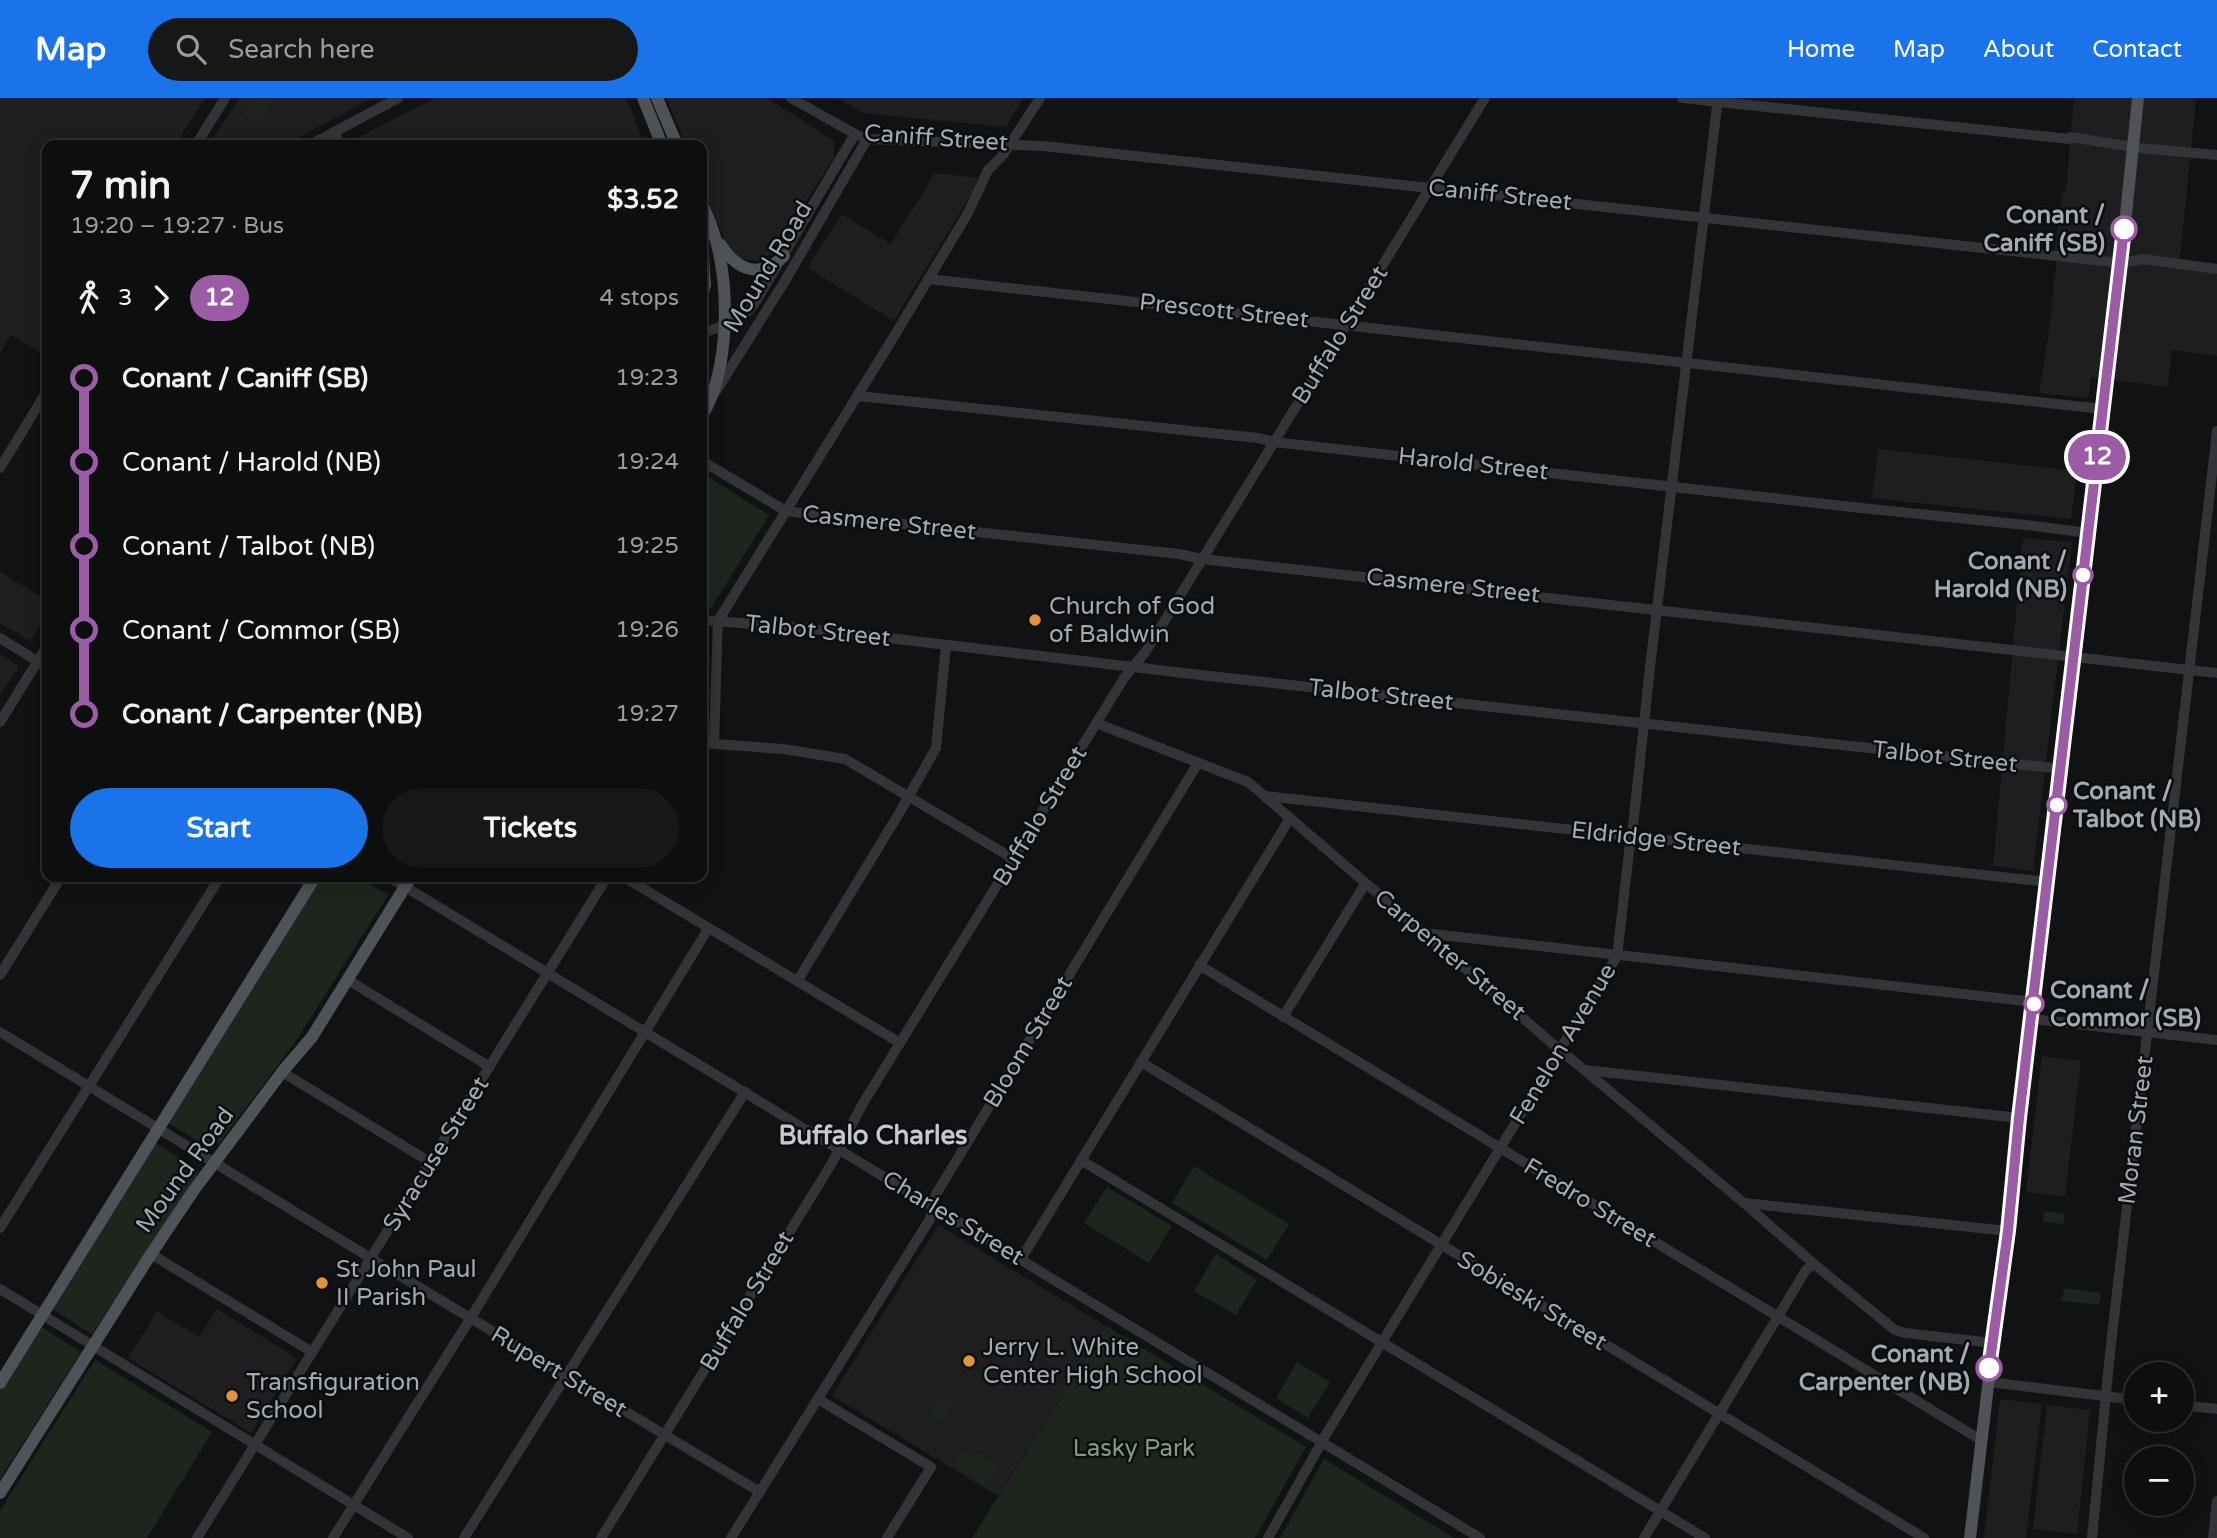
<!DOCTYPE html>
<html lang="en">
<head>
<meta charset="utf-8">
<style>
	body { margin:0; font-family:"Varela Round",sans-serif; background:#161717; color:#f1f3f6; height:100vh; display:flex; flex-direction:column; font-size:26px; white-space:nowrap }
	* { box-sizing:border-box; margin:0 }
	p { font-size:23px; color:#9a9c9e }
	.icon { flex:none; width:38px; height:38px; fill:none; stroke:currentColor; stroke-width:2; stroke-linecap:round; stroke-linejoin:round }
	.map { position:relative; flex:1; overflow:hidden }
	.sheet { position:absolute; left:42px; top:42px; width:665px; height:742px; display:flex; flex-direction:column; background:#0d0e0e; border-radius:14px; box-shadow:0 4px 18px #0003,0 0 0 2px #2d2e2e }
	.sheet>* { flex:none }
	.badge { padding:0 14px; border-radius:23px; font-size:24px; line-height:46px }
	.buttons { position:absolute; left:2124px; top:1264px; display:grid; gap:14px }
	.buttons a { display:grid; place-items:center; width:70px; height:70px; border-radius:50%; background:#0d0e0e; box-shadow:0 4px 18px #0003,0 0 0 2px #2d2e2e; font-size:35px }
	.map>.badge { position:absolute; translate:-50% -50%; box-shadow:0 0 0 4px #fff }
	.legs { display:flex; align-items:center; gap:10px; height:77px; padding:0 28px; font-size:23px }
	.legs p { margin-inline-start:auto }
	.headline { display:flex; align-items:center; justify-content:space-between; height:119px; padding:0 28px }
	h1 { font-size:38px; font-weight:700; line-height:52px }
	.button { display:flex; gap:14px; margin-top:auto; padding:14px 28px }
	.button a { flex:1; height:80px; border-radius:42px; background:#1a73e8; color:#fff; font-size:28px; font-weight:700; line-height:80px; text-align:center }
	.button a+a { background:#161717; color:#f1f3f6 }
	ul { padding:0 28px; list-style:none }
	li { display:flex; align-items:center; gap:24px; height:84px; font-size:26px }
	li i { display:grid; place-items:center; width:10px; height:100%; margin:0 9px; background:currentColor }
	li i::after { content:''; width:18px; height:18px; margin:-9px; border:5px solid; border-radius:50%; background:#0d0e0e }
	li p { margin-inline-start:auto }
	li:first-child i { background:linear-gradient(#0000 50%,currentColor 0) }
	li:last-child i { background:linear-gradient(currentColor 50%,#0000 0) }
	header { display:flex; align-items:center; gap:42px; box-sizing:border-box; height:98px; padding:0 35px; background:#1a73e8; color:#fff }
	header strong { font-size:33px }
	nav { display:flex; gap:38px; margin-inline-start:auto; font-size:24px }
	.search { width:490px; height:63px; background:#161717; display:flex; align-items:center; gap:18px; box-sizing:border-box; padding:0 24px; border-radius:38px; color:#9a9c9e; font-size:26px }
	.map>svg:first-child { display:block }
	.built { fill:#1e1e20 }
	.green { fill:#1e251e }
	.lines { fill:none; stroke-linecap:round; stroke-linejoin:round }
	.minor { stroke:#333437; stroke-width:10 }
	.major { stroke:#4f5256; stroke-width:12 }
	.line-1-casing { stroke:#fff; stroke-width:16 }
	.line-1 { stroke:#9b5ba5; stroke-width:10 }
	.stop-1-dot { fill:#fff; stroke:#9b5ba5; stroke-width:3.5 }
	.poi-dot { fill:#e0923c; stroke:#0c0d0e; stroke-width:2.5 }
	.labels { text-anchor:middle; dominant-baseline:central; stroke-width:5; stroke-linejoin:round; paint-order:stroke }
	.street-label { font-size:24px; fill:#a4aab2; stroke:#0c0d0e }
	.stop-label { font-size:24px; font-weight:bold; fill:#a4aab2; stroke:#0c0d0e; text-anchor:end }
	.poi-label { font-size:24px; fill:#a4aab2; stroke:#0c0d0e; text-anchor:start }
	.park-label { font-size:24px; fill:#7f9c7c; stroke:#0c0d0e }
	.neighbourhood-label { font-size:26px; font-weight:bold; fill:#c5c9cf; stroke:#0c0d0e }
</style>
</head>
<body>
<header>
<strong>Map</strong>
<div class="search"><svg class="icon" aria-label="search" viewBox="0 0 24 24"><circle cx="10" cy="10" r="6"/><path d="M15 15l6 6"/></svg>Search here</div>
<nav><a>Home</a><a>Map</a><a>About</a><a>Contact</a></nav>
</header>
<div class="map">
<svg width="2217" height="1440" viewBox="0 0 2217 1440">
	<rect width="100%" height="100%" fill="#111213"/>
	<g class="built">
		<path d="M0 0H206L175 47H47V258L11 237 0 255Z"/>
		<path d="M240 0H373L284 47H208Z"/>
		<path d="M435 0H626L645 47 346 46Z"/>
		<path d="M666 0H767L834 43V60L774 153 760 163 742 161 733 156 726 145 702 85V47H686Z"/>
		<path d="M838 0H1023L1006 29 862 15Z"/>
		<path d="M2074 0H2196L2180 160 2175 165 2217 171V258L2171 252 2168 289 2091 279 2088 300 2039 295 2049 233 2057 159 2054 158 2062 97 2066 92Z"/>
		<path d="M935 75 981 80 894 223 808 170 841 116 891 146Z"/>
		<path d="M1878 351 2077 373 2071 421 1872 400Z"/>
		<path d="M2023 440 2072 444 2033 773 1993 768Z"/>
		<path d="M0 474 47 502V515L30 543 0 525Z"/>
		<path d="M0 556 19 568 0 598Z"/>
		<path d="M2042 958 2081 963 2065 1099 2026 1094Z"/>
		<path d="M938 1127 1106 1228 998 1398 832 1298Z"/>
		<path d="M217 1211 297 1260 251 1335 128 1260 157 1213 199 1239Z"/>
		<path d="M2000 1301 2042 1306 2026 1440H1984Z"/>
		<path d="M2047 1307 2090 1312 2077 1436 2033 1431Z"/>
	</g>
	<g class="green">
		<path d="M255 0H273L258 25 245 17Z"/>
		<path d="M702 375 769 417 711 510 702 509Z"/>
		<path d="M320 779H359L388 797 296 943 220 1044 211 1051 168 1025Z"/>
		<path d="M155 1045 198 1071 197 1078 92 1236 53 1212Z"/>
		<path d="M1194 1068 1289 1126 1267 1162 1172 1105Z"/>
		<path d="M1107 1089 1172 1128 1149 1165 1084 1125Z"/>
		<path d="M2044 1113 2065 1116 2063 1126 2043 1124Z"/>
		<path d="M1216 1156 1257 1182 1236 1217 1194 1193Z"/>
		<path d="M2064 1190 2101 1195 2099 1207 2062 1203Z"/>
		<path d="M40 1228 81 1254 0 1381V1292Z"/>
		<path d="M1106 1228 1306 1349 1255 1440H972Z"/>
		<path d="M95 1262 212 1334 147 1440H0V1413Z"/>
		<path d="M1297 1264 1330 1284 1308 1320 1276 1300Z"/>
		<path d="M942 1298H944L954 1306 942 1325 931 1318Z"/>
		<path d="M964 1351 974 1358 977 1354 1000 1369 987 1389 953 1367Z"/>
		<path d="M1324 1361 1454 1440H1280Z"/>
	</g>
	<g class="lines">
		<g class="minor">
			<path d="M791 0 855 36 867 41 1043 48 2121 165 2143 161 2217 171"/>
			<path d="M1682 0 2070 41V39L2139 50 2217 57"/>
			<path d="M334 34 341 47"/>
			<path d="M196 47 225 0"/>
			<path d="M310 47 398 0"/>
			<path d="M928 181 2102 311"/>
			<path d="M702 235C725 227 739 226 755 205L855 36"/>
			<path d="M715 295 788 178 867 41"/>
			<path d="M858 298 1258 340 1274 344 1861 410 2026 427 2088 435"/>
			<path d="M702 363 786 413 801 415 1179 456 1202 461 2217 575"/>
			<path d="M0 370 47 293"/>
			<path d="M702 522 804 530 1209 578 2061 671"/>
			<path d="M0 540 47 569"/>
			<path d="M0 624 47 548"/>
			<path d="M1096 625 1248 684 1553 946 1744 1105 1814 1166 1895 1232 1905 1235 1993 1245"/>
			<path d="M702 645 783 651 845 661 1014 761"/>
			<path d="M714 645 718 523 893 240 968 115 988 72 1003 57 1040 0"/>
			<path d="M1265 698 2048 784"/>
			<path d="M389 779 1480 1440"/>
			<path d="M624 779 900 945"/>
			<path d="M1424 835 2034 904"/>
			<path d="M1199 867 1981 1342"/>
			<path d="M0 877 61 779"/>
			<path d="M348 882 490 969"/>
			<path d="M798 882 901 712 936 650 946 547"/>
			<path d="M1283 919 1365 786"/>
			<path d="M2032 921 2217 942"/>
			<path d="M0 934 382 1167 760 1394"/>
			<path d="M1141 964 1924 1440"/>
			<path d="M1585 972 2019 1020"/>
			<path d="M282 974 430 1064"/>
			<path d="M1081 1062 1705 1440"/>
			<path d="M1744 1105 2008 1133"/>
			<path d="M0 1130 220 779"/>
			<path d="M151 1156 312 1254"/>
			<path d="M1021 1161 1290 720"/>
			<path d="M0 1191 408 1440"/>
			<path d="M1988 1284 2137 1302"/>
			<path d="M818 1301 931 1369 887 1440"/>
			<path d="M2182 1307 2217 1311"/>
			<path d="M197 1440 607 779"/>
			<path d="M333 1440 470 1221 708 831"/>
			<path d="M464 1440 745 994"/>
			<path d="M601 1440 832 1065 862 1007 1124 580 1146 553 1485 0"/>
			<path d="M731 1440 930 1121 936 1096 1198 665"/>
			<path d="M1268 1440 1328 1333 1617 858 1630 746 1632 738 1650 569 1718 0"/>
			<path d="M1644 1440 1806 1172 1814 1166 1812 1164"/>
			<path d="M2092 1440 2110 1255 2217 333"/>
			<path d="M2213 1440 2217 1403"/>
		</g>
		<g class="major">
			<path d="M643 0 662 47"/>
			<path d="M657 0 677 47"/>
			<path d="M702 105C706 115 711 125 714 136 730 187 730 271 702 318"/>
			<path d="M702 146 705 186 702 199"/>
			<path d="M720 146C737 172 759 182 784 158"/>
			<path d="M0 1285 315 779"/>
			<path d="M0 1395 151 1156 194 1092 282 974 312 939 411 779"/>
			<path d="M1970 1440 2121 165 2138 0"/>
		</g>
	</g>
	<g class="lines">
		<defs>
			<path id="line-1" d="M1989 1270 2008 1133 2019 1020 2124 131"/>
		</defs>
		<use href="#line-1" class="line-1-casing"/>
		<use href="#line-1" class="line-1"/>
	</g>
	<g class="stop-1-dot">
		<circle cx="2124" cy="131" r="12"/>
		<circle cx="2083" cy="477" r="9"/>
		<circle cx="2057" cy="707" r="9"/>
		<circle cx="2034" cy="906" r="9"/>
		<circle cx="1989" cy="1270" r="12"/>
	</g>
	<g class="poi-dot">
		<circle cx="1035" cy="522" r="7"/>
		<circle cx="322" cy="1185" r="7"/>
		<circle cx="969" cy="1263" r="7"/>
		<circle cx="232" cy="1298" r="7"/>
	</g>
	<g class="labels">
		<g class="street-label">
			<text transform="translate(936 40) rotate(4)">Caniff Street</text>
			<text transform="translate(1500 97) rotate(6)">Caniff Street</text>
			<text transform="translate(768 169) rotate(-59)">Mound Road</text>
			<text transform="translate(1224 213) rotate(6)">Prescott Street</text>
			<text transform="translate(1340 237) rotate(-58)">Buffalo Street</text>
			<text transform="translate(1473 366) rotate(6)">Harold Street</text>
			<text transform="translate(889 425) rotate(6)">Casmere Street</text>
			<text transform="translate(1453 488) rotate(6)">Casmere Street</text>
			<text transform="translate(818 533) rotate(6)">Talbot Street</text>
			<text transform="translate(1381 597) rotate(6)">Talbot Street</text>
			<text transform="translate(1945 659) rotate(6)">Talbot Street</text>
			<text transform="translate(1040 718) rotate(-59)">Buffalo Street</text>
			<text transform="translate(1656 741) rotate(6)">Eldridge Street</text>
			<text transform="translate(1450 857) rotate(40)">Carpenter Street</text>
			<text transform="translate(1028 944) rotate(-59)">Bloom Street</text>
			<text transform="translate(1563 946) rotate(-59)">Fenelon Avenue</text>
			<text transform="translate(2136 1032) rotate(-83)">Moran Street</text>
			<text transform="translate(436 1056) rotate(-58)">Syracuse Street</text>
			<text transform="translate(185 1072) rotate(-54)">Mound Road</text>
			<text transform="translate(1590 1105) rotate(31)">Fredro Street</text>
			<text transform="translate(953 1120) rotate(31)">Charles Street</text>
			<text transform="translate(747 1203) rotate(-59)">Buffalo Street</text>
			<text transform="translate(1532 1203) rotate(31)">Sobieski Street</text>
			<text transform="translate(559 1274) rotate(31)">Rupert Street</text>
		</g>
		<g class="stop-label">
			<text x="2105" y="117">Conant /<tspan x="2105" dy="28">Caniff (SB)</tspan></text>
			<text x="2067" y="463">Conant /<tspan x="2067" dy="28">Harold (NB)</tspan></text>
			<text x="2073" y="693" text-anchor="start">Conant /<tspan x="2073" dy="28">Talbot (NB)</tspan></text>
			<text x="2050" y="892" text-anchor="start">Conant /<tspan x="2050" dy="28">Commor (SB)</tspan></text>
			<text x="1970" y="1256">Conant /<tspan x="1970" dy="28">Carpenter (NB)</tspan></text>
		</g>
		<g class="poi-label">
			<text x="1049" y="508">Church of God<tspan x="1049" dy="28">of Baldwin</tspan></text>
			<text x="336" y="1171">St John Paul<tspan x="336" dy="28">II Parish</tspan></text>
			<text x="983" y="1249">Jerry L. White<tspan x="983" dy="28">Center High School</tspan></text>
			<text x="246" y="1284">Transfiguration<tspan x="246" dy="28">School</tspan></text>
		</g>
		<g class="park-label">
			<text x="1134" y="1350">Lasky Park</text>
		</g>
		<g class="neighbourhood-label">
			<text x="873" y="1037">Buffalo Charles</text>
		</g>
	</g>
</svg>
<div class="buttons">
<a>+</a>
<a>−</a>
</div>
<b class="badge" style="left:2097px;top:359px;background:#9b5ba5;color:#fff">12</b>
<section class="sheet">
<div class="headline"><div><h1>7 min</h1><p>19:20 – 19:27 · Bus</p></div><b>$3.52</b></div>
<div class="legs"><svg class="icon" aria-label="walk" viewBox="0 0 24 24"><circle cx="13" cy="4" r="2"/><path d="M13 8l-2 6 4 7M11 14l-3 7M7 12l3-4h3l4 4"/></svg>3<svg class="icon" aria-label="forward" viewBox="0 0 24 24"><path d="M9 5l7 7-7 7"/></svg><b class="badge" style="background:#9b5ba5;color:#fff">12</b><p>4 stops</p></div>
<ul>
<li><i style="color:#9b5ba5"></i><b>Conant / Caniff (SB)</b><p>19:23</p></li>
<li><i style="color:#9b5ba5"></i><span>Conant / Harold (NB)</span><p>19:24</p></li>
<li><i style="color:#9b5ba5"></i><span>Conant / Talbot (NB)</span><p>19:25</p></li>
<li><i style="color:#9b5ba5"></i><span>Conant / Commor (SB)</span><p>19:26</p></li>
<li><i style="color:#9b5ba5"></i><b>Conant / Carpenter (NB)</b><p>19:27</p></li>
</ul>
<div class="button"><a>Start</a><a>Tickets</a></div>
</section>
</div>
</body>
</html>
